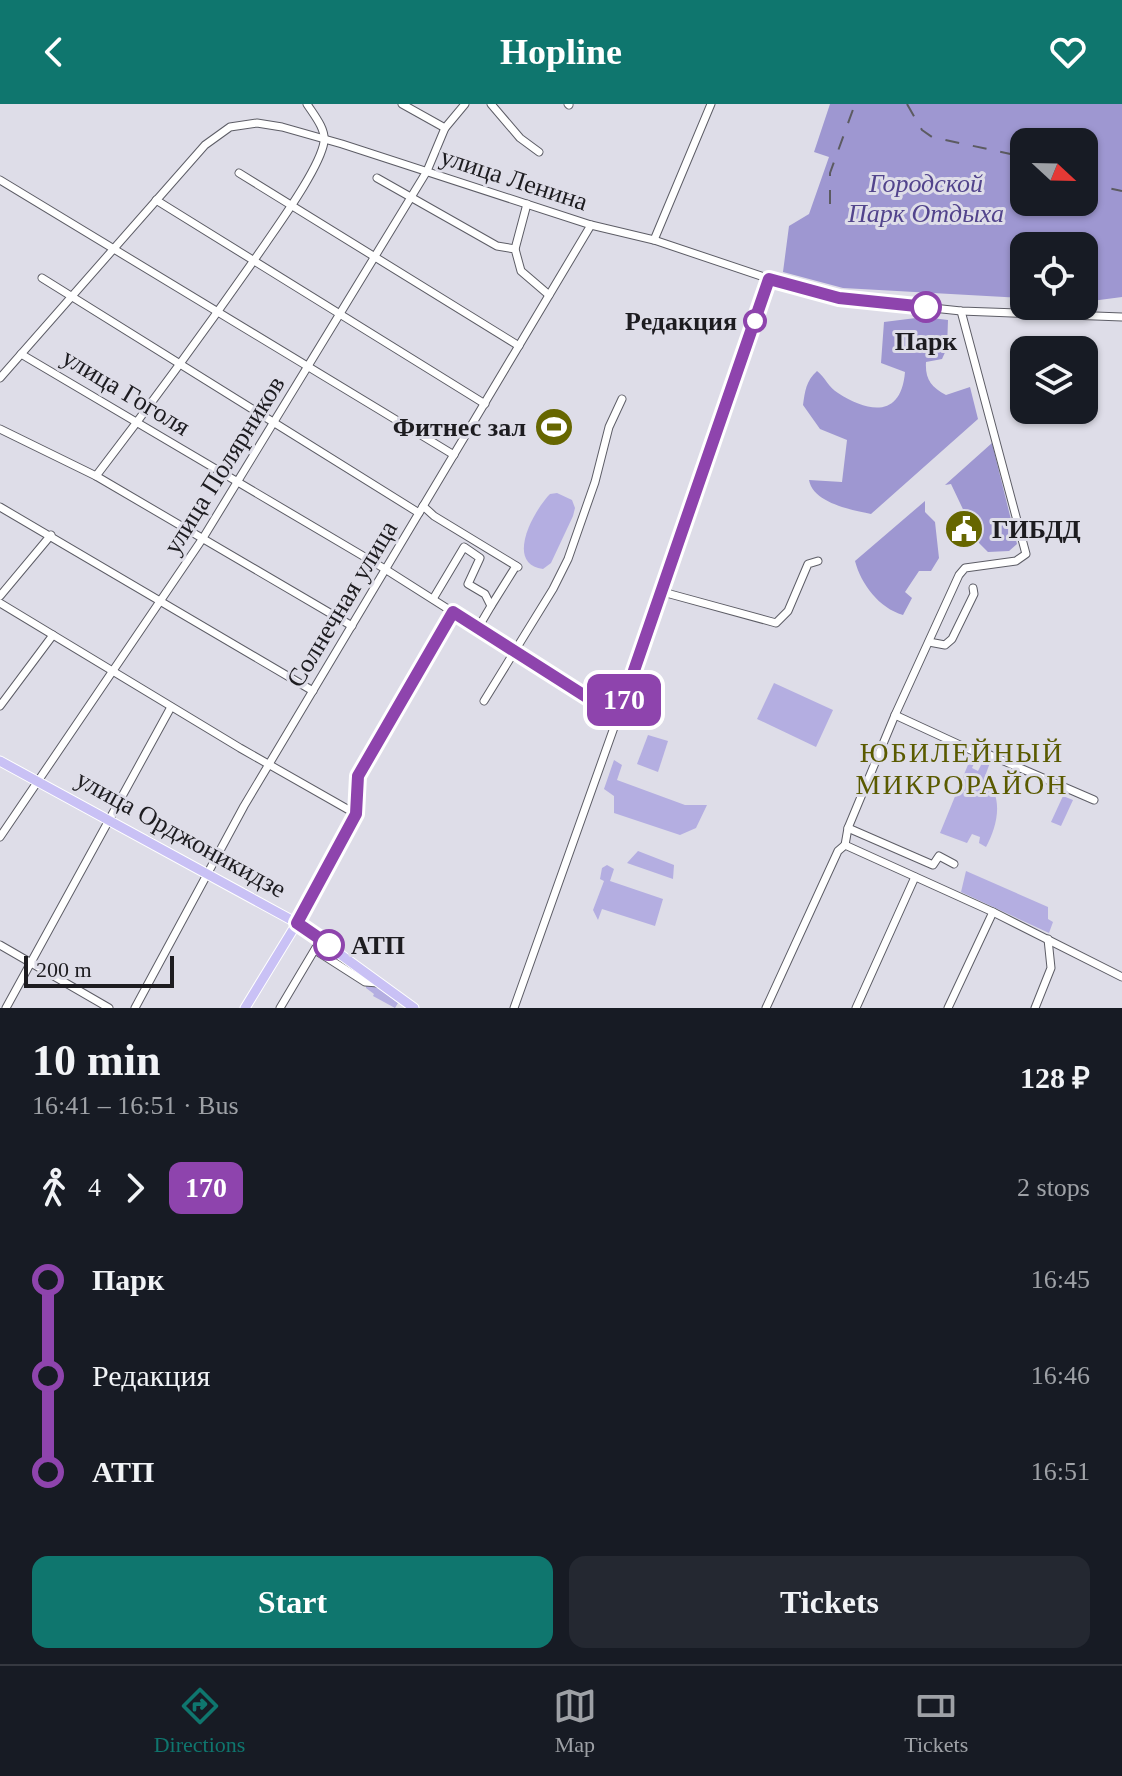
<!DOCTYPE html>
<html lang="en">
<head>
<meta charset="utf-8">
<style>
	body { margin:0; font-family:"Times New Roman",serif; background:#242831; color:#f1f3f6; height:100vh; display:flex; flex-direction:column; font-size:30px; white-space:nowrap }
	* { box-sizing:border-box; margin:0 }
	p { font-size:26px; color:#9ea1a6 }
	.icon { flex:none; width:44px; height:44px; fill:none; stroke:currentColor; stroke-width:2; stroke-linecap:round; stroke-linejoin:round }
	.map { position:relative; height:904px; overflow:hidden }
	.drawer { display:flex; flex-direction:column; background:#171b24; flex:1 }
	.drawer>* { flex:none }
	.badge { padding:0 16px; border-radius:12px; font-size:28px; line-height:52px }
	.needle { width:52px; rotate:112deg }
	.tools { position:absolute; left:1010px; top:24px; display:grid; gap:16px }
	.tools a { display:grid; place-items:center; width:88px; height:88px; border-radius:16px; background:#171b24; box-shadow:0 2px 6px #0004; font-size:40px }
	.scale { position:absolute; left:24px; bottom:20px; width:150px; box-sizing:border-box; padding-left:8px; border:4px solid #1d1c20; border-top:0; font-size:22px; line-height:28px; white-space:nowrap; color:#1d1c20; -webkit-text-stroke:6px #dedde8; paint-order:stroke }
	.map>.badge { position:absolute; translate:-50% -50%; box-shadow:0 0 0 4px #fff }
	.legs { display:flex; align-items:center; gap:12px; height:88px; padding:0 32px; font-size:26px }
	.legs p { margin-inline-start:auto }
	.headline { display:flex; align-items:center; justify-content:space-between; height:136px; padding:0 32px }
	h1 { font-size:44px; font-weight:700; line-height:60px }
	.button { display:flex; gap:16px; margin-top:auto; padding:16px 32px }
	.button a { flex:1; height:92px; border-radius:16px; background:#0f766e; color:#fff; font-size:32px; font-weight:700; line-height:92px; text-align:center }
	.button a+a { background:#242831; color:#f1f3f6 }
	ul { padding:0 32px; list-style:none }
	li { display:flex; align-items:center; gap:28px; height:96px; font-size:30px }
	li i { display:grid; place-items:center; width:12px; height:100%; margin:0 10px; background:currentColor }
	li i::after { content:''; width:20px; height:20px; margin:-10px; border:6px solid; border-radius:50%; background:#171b24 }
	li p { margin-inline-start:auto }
	li:first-child i { background:linear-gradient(#0000 50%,currentColor 0) }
	li:last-child i { background:linear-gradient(currentColor 50%,#0000 0) }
	header { display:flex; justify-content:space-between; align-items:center; height:104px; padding:0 32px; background:#0f766e; color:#fff; font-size:36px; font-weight:700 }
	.menu { display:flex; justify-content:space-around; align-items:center; height:112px; border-top:2px solid #363941; background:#171b24; font-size:22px; color:#9ea1a6 }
	.menu a { display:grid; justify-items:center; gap:4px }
	.menu .active { color:#0f766e }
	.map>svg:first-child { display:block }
	.green { fill:#b4aee1 }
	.forest { fill:#9e97d1; fill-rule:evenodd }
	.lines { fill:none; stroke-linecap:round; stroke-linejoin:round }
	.minor-casing { stroke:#5d5d66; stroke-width:9 }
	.major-casing { stroke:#fff; stroke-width:11 }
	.minor { stroke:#fff; stroke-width:7 }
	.major { stroke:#c9c1f5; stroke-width:9 }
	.rail { stroke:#5c5b61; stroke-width:2; stroke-dasharray:14 14; stroke-linecap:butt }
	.line-1-casing { stroke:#fff; stroke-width:18 }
	.line-1 { stroke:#8e44ad; stroke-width:12 }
	.stop-1-dot { fill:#fff; stroke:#8e44ad; stroke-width:4 }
	.labels { text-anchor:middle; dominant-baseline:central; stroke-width:6; stroke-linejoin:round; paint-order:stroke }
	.street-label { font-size:26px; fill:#1d1c20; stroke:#dedde8 }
	.park-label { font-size:26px; font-style:italic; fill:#52448c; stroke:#dedde8 }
	.stop-label { font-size:26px; font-weight:bold; fill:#1d1c20; stroke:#dedde8; text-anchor:end }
	.poi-label { font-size:26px; font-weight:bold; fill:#1d1c20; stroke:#dedde8; text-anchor:end }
	.neighbourhood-label { font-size:28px; letter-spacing:2px; fill:#5a5a00; stroke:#dedde8 }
</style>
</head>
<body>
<header><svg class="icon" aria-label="back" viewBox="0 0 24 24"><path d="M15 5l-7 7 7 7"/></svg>Hopline<svg class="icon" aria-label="heart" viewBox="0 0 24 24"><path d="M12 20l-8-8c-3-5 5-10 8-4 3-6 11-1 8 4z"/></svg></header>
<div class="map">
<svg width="1122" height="904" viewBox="0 0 1122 904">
	<rect width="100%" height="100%" fill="#dedde8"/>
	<g class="green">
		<path d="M557 389 572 396 575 404 573 412 551 459 543 465C504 460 534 406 550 390Z"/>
		<path d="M774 579 833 606 816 643 757 615Z"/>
		<path d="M648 631 668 637 658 668 637 660Z"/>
		<path d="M972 651 977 653 972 664 978 667 985 653 991 656 984 675C1005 692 997 723 986 743L979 739 980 733 972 730 967 739 940 729Z"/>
		<path d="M614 656 622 661 617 676 685 701H707L696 724 680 731 614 709V692L604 685Z"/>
		<path d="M1063 692 1073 696 1061 722 1051 718Z"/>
		<path d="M638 747 674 761 673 775 627 759Z"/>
		<path d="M607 761 614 765 610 777 663 795 655 822 602 805 598 816 593 806 604 777 600 775 602 764Z"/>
		<path d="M966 767 1048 803V815L1053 818 1049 829 961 788Z"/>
		<path d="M366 880 377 883 398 899 395 904 373 892 374 890 366 884Z"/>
	</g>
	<g class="forest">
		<path d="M830 0H1122V193L1084 198V142H1024V194L843 184 783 168 789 122 809 110 829 53 814 48ZM1024 38H1084V98H1024Z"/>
		<path d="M924 213 948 216 947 244 942 255 926 258C925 275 931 283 946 291L970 283 978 315 871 410C852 406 813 399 809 376L842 378 847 336 820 325 803 301C805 287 806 277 817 267 825 273 829 284 838 289 869 309 901 314 905 268L881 259 884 218Z"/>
		<path d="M992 339 1017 440 1009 447 988 448 979 439 951 380 945 381Z"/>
		<path d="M925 397V408L935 418 939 454 931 467H919L905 488 912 494 903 511C879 504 861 480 855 457Z"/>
	</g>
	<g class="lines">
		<defs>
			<g id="minor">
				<path d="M402 0 445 24"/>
				<path d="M491 0 520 34 539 48"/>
				<path d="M568 0 569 1"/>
				<path d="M239 69 519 242"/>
				<path d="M377 74 497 142 515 145 521 167 549 191"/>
				<path d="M0 76 454 351"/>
				<path d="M156 96 485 300"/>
				<path d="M654 136 711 0"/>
				<path d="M515 145 527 100"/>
				<path d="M42 174 419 409"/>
				<path d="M21 250 385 465 618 613"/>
				<path d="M0 274 205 41 230 23 257 19 282 23 342 40 591 121 654 136 782 179 839 194 961 207 1122 213"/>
				<path d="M0 325 96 372 352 522"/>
				<path d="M96 372C155 295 211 218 266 139 281 117 320 63 324 38 326 25 314 11 307 0"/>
				<path d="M423 402 434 412 518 463"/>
				<path d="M0 403 313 587"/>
				<path d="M663 486 670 490 776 519 788 507 808 460 818 457"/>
				<path d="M0 492 51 431"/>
				<path d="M433 495 464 443 480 454 468 480 485 490 491 502 478 524"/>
				<path d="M0 499 240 644 356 710"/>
				<path d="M491 502 516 462"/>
				<path d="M929 538 945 541 952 535 974 490 973 484"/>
				<path d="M484 597 553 485 568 455 595 378 609 323 622 295"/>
				<path d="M0 602 53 531"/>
				<path d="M895 611 973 647 983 648 1094 696"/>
				<path d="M848 724 933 761 939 752 954 760"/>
				<path d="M0 733 203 434 427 67 445 24 465 0"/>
				<path d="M845 741 848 724 895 611 959 471 965 464 1016 457 1026 450 961 207"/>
				<path d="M845 741 993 808 1122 873"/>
				<path d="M297 819 356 710 358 672 453 508"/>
				<path d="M0 841 109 904"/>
				<path d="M315 846 365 878 378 879"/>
				<path d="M6 904 171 603"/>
				<path d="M135 904 244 702 591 121"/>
				<path d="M280 904 321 835"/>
				<path d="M514 904 663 486 769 175"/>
				<path d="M766 904 838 747 845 741"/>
				<path d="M856 904 915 773"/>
				<path d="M948 904 993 808"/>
				<path d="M1035 904 1051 864 1048 835"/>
			</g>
			<g id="major">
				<path d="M0 657 297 819 414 904"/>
				<path d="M245 904 297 819"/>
			</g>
		</defs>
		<use href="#minor" class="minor-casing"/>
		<use href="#major" class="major-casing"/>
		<use href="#minor" class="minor"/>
		<use href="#major" class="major"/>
		<g class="rail">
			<path d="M907 0 922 26 932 33 1024 53"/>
			<path d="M1084 79 1122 87"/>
			<path d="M830 100V69L855 0"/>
		</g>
	</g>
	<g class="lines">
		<defs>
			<path id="line-1" d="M329 841 297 819 356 710 358 672 453 508 618 613 769 175 839 194 926 203"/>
		</defs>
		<use href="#line-1" class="line-1-casing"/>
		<use href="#line-1" class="line-1"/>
	</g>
	<defs>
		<symbol id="stadium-disc" viewBox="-11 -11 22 22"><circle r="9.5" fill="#660" stroke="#dedde8"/><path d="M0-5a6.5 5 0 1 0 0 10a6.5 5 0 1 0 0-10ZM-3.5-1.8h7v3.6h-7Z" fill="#fff"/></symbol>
		<symbol id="civic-disc" viewBox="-11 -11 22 22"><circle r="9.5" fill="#660" stroke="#dedde8"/><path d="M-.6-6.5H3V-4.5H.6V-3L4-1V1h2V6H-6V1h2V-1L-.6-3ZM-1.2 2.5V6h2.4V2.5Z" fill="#fff"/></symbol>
	</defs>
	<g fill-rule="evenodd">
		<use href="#stadium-disc" x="532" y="301" width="44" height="44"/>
		<use href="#civic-disc" x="942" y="403" width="44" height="44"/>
	</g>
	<g class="stop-1-dot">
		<circle cx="926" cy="203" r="14"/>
		<circle cx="755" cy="217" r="10"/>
		<circle cx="329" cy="841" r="14"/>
	</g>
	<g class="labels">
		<g class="street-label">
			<text transform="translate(514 75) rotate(18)">улица Ленина</text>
			<text transform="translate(126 288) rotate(31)">улица Гоголя</text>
			<text transform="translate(224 361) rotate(-58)">улица Полярников</text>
			<text transform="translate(342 500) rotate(-59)">Солнечная улица</text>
			<text transform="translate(181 730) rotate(29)">улица Орджоникидзе</text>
		</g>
		<g class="park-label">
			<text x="926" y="79">Городской<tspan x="926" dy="30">Парк Отдыха</tspan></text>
		</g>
		<g class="stop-label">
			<text x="737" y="217">Редакция</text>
			<text x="926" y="237" text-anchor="middle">Парк</text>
			<text x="351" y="841" text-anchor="start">АТП</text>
		</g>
		<g class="poi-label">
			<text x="526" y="323">Фитнес зал</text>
			<text x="992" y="425" text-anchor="start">ГИБДД</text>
		</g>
		<g class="neighbourhood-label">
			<text x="962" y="648">ЮБИЛЕЙНЫЙ<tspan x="962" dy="32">МИКРОРАЙОН</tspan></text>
		</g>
	</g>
</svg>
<div class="tools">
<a><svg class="needle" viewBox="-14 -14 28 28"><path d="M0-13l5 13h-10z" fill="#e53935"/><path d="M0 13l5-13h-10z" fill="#9ea1a6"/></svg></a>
<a><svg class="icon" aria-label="locate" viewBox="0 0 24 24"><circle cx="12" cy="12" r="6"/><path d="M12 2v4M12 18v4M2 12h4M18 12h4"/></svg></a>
<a><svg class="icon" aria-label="layers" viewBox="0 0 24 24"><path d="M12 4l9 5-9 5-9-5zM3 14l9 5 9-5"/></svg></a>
</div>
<div class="scale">200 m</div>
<b class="badge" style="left:624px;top:596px;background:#8e44ad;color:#fff">170</b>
</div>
<section class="drawer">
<div class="headline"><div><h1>10 min</h1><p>16:41 – 16:51 · Bus</p></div><b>128 ₽</b></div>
<div class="legs"><svg class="icon" aria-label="walk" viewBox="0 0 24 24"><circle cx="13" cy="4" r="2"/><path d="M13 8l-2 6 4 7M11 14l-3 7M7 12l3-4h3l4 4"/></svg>4<svg class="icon" aria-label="forward" viewBox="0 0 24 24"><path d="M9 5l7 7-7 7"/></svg><b class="badge" style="background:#8e44ad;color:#fff">170</b><p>2 stops</p></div>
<ul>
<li><i style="color:#8e44ad"></i><b>Парк</b><p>16:45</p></li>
<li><i style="color:#8e44ad"></i><span>Редакция</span><p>16:46</p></li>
<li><i style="color:#8e44ad"></i><b>АТП</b><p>16:51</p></li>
</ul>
<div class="button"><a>Start</a><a>Tickets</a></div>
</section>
<nav class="menu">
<a class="active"><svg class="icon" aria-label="directions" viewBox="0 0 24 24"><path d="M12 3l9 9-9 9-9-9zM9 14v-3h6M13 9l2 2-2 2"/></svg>Directions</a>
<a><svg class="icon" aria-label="map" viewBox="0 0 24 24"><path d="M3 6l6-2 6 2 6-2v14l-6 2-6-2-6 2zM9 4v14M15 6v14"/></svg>Map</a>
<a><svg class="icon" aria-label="tickets" viewBox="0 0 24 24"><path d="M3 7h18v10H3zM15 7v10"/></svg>Tickets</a>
</nav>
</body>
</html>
